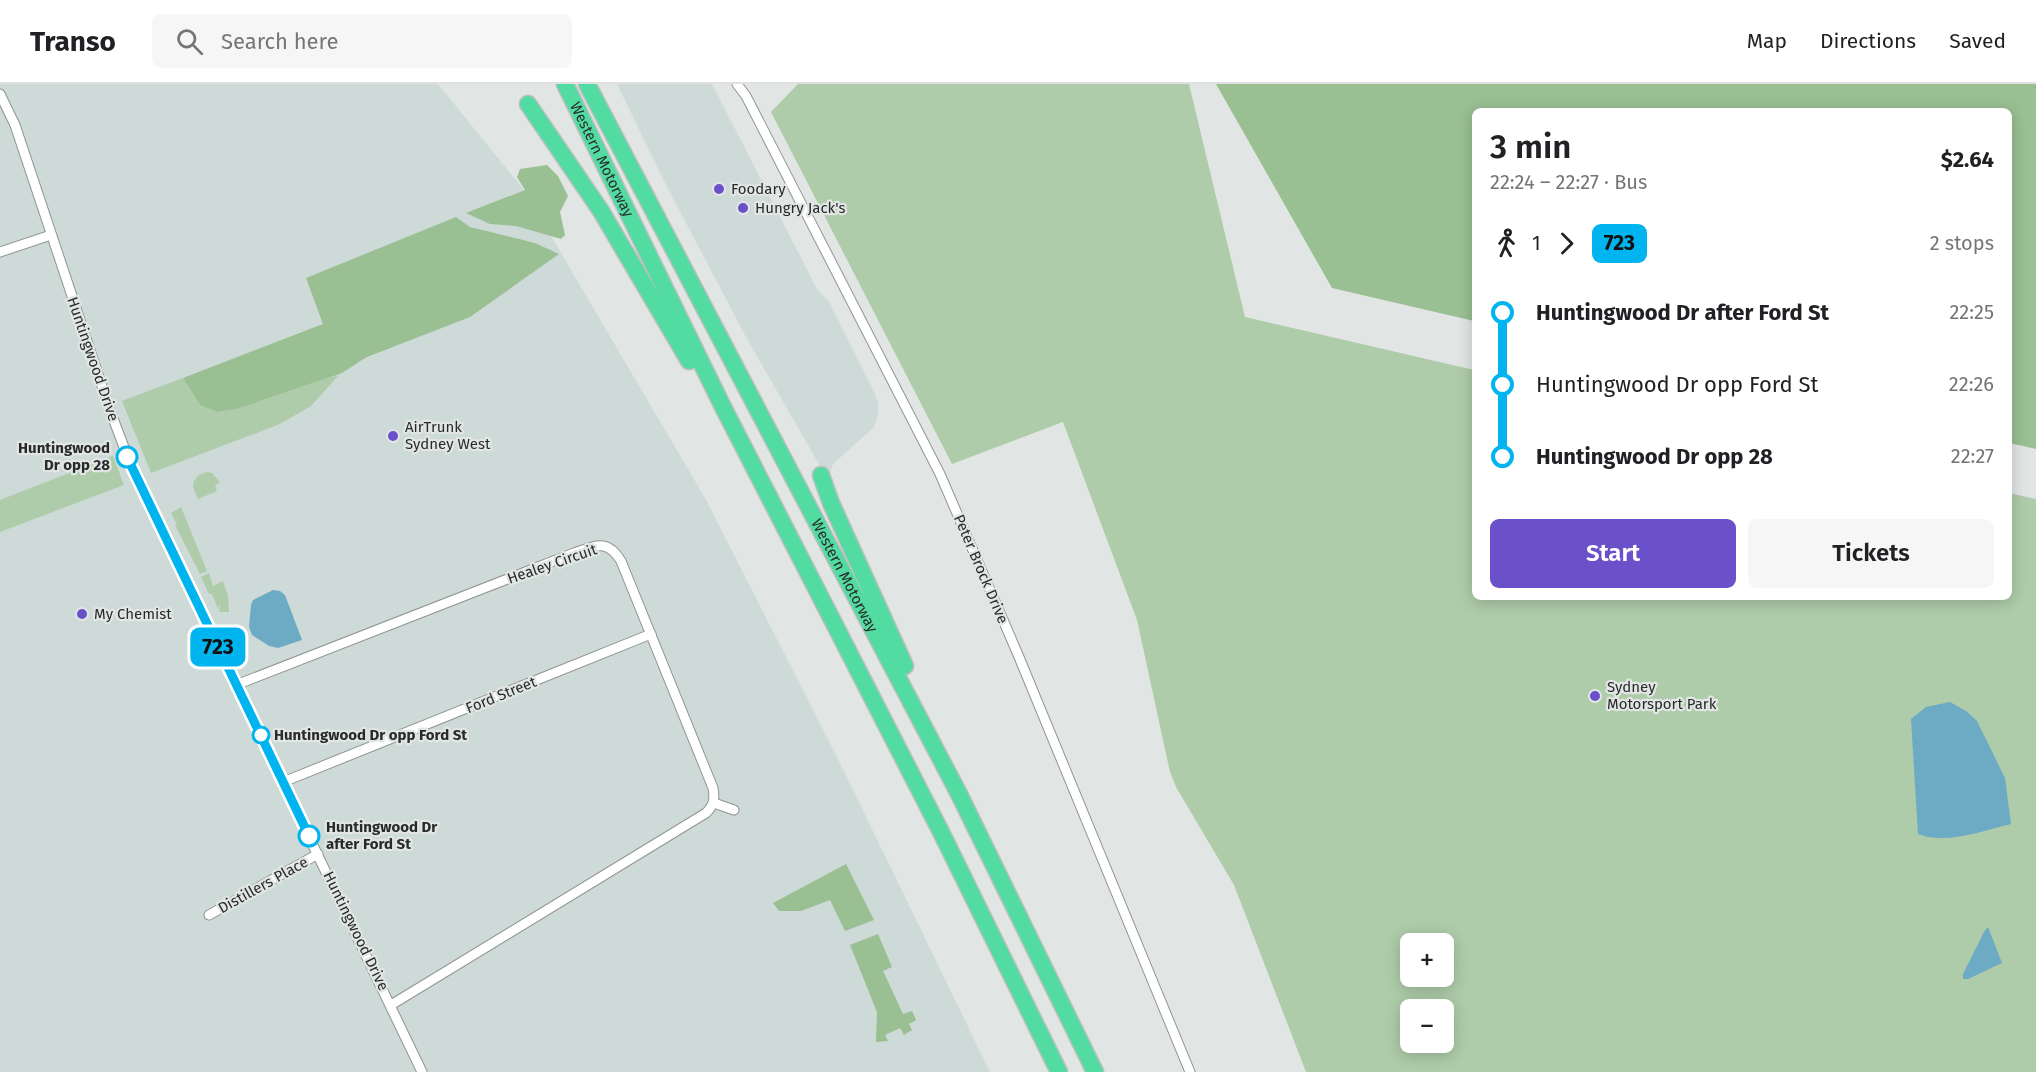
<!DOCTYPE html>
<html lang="en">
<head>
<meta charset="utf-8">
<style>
	body { margin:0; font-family:"Fira Sans",sans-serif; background:#f6f6f6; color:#202124; height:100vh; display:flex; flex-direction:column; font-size:22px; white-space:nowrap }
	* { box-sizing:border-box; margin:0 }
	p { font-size:20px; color:#757577 }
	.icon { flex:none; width:33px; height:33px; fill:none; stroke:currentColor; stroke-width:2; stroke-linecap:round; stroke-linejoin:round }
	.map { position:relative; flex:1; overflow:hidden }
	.drawer { position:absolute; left:1472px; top:24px; width:540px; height:492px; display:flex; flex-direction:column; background:#fff; border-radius:9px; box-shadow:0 3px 15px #0003 }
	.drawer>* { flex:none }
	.badge { padding:0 12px; border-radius:9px; font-size:21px; line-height:39px }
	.tools { position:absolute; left:1400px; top:849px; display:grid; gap:12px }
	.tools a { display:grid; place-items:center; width:54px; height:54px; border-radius:9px; background:#fff; box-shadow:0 3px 15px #0003; font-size:30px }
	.map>.badge { position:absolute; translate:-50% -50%; box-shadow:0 0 0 3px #fff }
	.legs { display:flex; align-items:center; gap:9px; height:66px; padding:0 18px; font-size:20px }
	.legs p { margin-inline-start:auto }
	.summary { display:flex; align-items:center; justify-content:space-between; height:102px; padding:0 18px }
	h1 { font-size:33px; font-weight:600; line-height:45px }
	.action { display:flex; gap:12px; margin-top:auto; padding:12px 18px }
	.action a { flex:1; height:69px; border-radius:9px; background:#6a50c9; color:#fff; font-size:24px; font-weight:600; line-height:69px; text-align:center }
	.action a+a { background:#f6f6f6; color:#202124 }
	ul { padding:0 18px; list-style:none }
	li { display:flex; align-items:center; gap:21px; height:72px; font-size:22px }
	li i { display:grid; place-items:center; width:9px; height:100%; margin:0 8px; background:currentColor }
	li i::after { content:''; width:15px; height:15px; margin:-8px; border:4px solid; border-radius:50%; background:#fff }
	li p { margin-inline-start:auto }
	li:first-child i { background:linear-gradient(#0000 50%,currentColor 0) }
	li:last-child i { background:linear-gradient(currentColor 50%,#0000 0) }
	header { display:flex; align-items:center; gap:36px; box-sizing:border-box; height:84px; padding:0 30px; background:#fff; border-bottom:2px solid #e0e0e0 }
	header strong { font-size:28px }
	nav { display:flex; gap:33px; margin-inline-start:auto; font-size:21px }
	.search { width:420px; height:54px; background:#f6f6f6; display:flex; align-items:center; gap:15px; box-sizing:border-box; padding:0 21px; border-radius:9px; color:#757577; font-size:22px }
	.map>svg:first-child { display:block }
	.built { fill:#cddad7 }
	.green { fill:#aecca9; fill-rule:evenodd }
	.forest { fill:#99bf93 }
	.water { fill:#6cabc3 }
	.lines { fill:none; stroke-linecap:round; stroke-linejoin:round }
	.street-casing { stroke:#909493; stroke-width:11 }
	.highway-casing { stroke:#bfbfbf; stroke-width:19 }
	.street { stroke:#fff; stroke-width:9 }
	.highway { stroke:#52dca2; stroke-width:16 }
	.line-1-casing { stroke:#fff; stroke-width:14 }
	.line-1 { stroke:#00b5ef; stroke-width:9 }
	.poi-dot { fill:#6a50c9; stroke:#e1e6e5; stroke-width:2 }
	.stop-1-dot { fill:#fff; stroke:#00b5ef; stroke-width:3 }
	.labels { text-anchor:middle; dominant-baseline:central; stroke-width:4.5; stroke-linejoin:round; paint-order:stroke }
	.street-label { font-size:15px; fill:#292b2b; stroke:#e1e6e5 }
	.poi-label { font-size:15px; fill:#292b2b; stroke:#e1e6e5; text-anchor:start }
	.stop-label { font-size:15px; font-weight:bold; fill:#292b2b; stroke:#e1e6e5; text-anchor:start }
</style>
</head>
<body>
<header>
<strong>Transo</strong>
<div class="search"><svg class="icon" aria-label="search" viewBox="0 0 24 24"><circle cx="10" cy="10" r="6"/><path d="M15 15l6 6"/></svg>Search here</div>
<nav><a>Map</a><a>Directions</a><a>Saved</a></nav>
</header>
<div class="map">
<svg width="2036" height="988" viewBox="0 0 2036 988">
	<rect width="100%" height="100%" fill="#e1e6e5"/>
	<g class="built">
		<path d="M0 0H438L524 106 705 414 838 675 990 988H0Z"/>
		<path d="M617 0H712L818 207 828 216 874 308 878 319V332L873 344 833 380 828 396 746 253 664 97Z"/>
	</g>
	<g class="green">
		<path d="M798 0H1189L1245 233 1474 286V513H2008L2009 409 2036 415V988H1306L1234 801 1176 703 1170 688 1137 536 1063 338 952 380 771 28ZM1410 860H1443V892H1410ZM1410 926H1443V958H1410Z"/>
		<path d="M338 292 311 322 280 340 151 389 122 317 183 294 200 321 217 328 237 325 330 293Z"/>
		<path d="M113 372 124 401 0 448V416Z"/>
		<path d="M206 388 212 389 220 398 215 401 217 407 198 415 193 403 194 397 199 391Z"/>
		<path d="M181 423 207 487 200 490 175 441 177 440 171 429Z"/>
		<path d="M209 489 213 502 223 497 228 512 229 528H219L220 519 218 525 212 510H209L201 493Z"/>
	</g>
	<g class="forest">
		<path d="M1216 0H2036V365L2009 359 2008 27H1474V237L1332 204Z"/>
		<path d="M547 81 558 92 568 112 560 128 565 151 561 155 516 142 490 140 466 129 525 106 517 93 520 85Z"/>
		<path d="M456 133 470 143 535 159 559 170 470 233 367 273C355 279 343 291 330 293L237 325 217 328 200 321 183 294 323 240 306 194Z"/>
		<path d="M846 780 874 836 845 847 830 816 801 827H779L773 819Z"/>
		<path d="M878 850 892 883 883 887 903 930 912 927 916 936 909 940 912 946 904 951 900 944 885 951 888 957 876 958 877 928 850 861Z"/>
	</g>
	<g class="water">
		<path d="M273 506 280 507 285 511 302 556 278 564 269 562 252 551 249 543 251 521 253 516Z"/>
		<path d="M1950 618 1966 627 1977 637 2005 694 2011 740C1982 747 1946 761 1918 750L1911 635 1926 623Z"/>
		<path d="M1988 843 2002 879 1968 895H1963V890L1984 848Z"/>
	</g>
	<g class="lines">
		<defs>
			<g id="street">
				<path d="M737 0 746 12 940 390 1019 573 1190 988"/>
				<path d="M0 10 15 41 111 329 133 387 422 988"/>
				<path d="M0 168 51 151"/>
				<path d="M236 601 574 469C596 462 607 454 621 477L713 704C715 715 714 721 706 729L391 921"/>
				<path d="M283 698 651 550"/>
				<path d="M714 719 734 726"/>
				<path d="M209 831 318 770"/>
			</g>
			<g id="highway">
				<path id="s1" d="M565 0 722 321 941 748 1059 988"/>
				<path id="s2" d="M587 0 959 710 1095 988"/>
				<path d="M528 20 601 127 689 277"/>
				<path d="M821 391 831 419 905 582"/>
			</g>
		</defs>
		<use href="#street" class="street-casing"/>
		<use href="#highway" class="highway-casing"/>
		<use href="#street" class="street"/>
		<use href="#highway" class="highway"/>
	</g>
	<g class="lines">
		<defs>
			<path id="line-1" d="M127 373 309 752"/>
		</defs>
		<use href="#line-1" class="line-1-casing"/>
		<use href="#line-1" class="line-1"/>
	</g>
	<g class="poi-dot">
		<circle cx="719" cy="105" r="6"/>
		<circle cx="743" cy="124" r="6"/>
		<circle cx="393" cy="352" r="6"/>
		<circle cx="82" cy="530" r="6"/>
		<circle cx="1595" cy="612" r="6"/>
	</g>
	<g class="stop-1-dot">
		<circle cx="127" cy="373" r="10"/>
		<circle cx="261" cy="651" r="8"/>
		<circle cx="309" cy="752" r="10"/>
	</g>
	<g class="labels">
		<g class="street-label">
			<text stroke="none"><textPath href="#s1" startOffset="84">Western Motorway</textPath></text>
			<text transform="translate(93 275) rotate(71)">Huntingwood Drive</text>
			<text transform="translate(552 480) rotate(-19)">Healey Circuit</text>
			<text transform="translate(981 485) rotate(67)">Peter Brock Drive</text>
			<text stroke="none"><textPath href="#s2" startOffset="555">Western Motorway</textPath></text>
			<text transform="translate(501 611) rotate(-22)">Ford Street</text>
			<text transform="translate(263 801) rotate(-29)">Distillers Place</text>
			<text transform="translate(356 847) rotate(64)">Huntingwood Drive</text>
		</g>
		<g class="poi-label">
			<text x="731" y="105">Foodary</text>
			<text x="755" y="124">Hungry Jack's</text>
			<text x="405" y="343">AirTrunk<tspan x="405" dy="17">Sydney West</tspan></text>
			<text x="94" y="530">My Chemist</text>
			<text x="1607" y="603">Sydney<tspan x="1607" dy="17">Motorsport Park</tspan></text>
		</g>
		<g class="stop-label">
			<text x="110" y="364" text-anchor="end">Huntingwood<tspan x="110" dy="17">Dr opp 28</tspan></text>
			<text x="274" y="651">Huntingwood Dr opp Ford St</text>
			<text x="326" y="743">Huntingwood Dr<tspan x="326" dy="17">after Ford St</tspan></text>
		</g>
	</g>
</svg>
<div class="tools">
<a>+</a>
<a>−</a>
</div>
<b class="badge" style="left:218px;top:563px;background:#00b5ef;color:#111">723</b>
<section class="drawer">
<div class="summary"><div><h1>3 min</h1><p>22:24 – 22:27 · Bus</p></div><b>$2.64</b></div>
<div class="legs"><svg class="icon" aria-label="walk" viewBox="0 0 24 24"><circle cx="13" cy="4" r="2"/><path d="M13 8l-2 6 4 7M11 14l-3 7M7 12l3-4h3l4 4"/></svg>1<svg class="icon" aria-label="forward" viewBox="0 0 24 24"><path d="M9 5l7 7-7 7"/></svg><b class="badge" style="background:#00b5ef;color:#111">723</b><p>2 stops</p></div>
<ul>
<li><i style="color:#00b5ef"></i><b>Huntingwood Dr after Ford St</b><p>22:25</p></li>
<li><i style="color:#00b5ef"></i><span>Huntingwood Dr opp Ford St</span><p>22:26</p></li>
<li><i style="color:#00b5ef"></i><b>Huntingwood Dr opp 28</b><p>22:27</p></li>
</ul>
<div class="action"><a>Start</a><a>Tickets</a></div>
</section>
</div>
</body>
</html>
